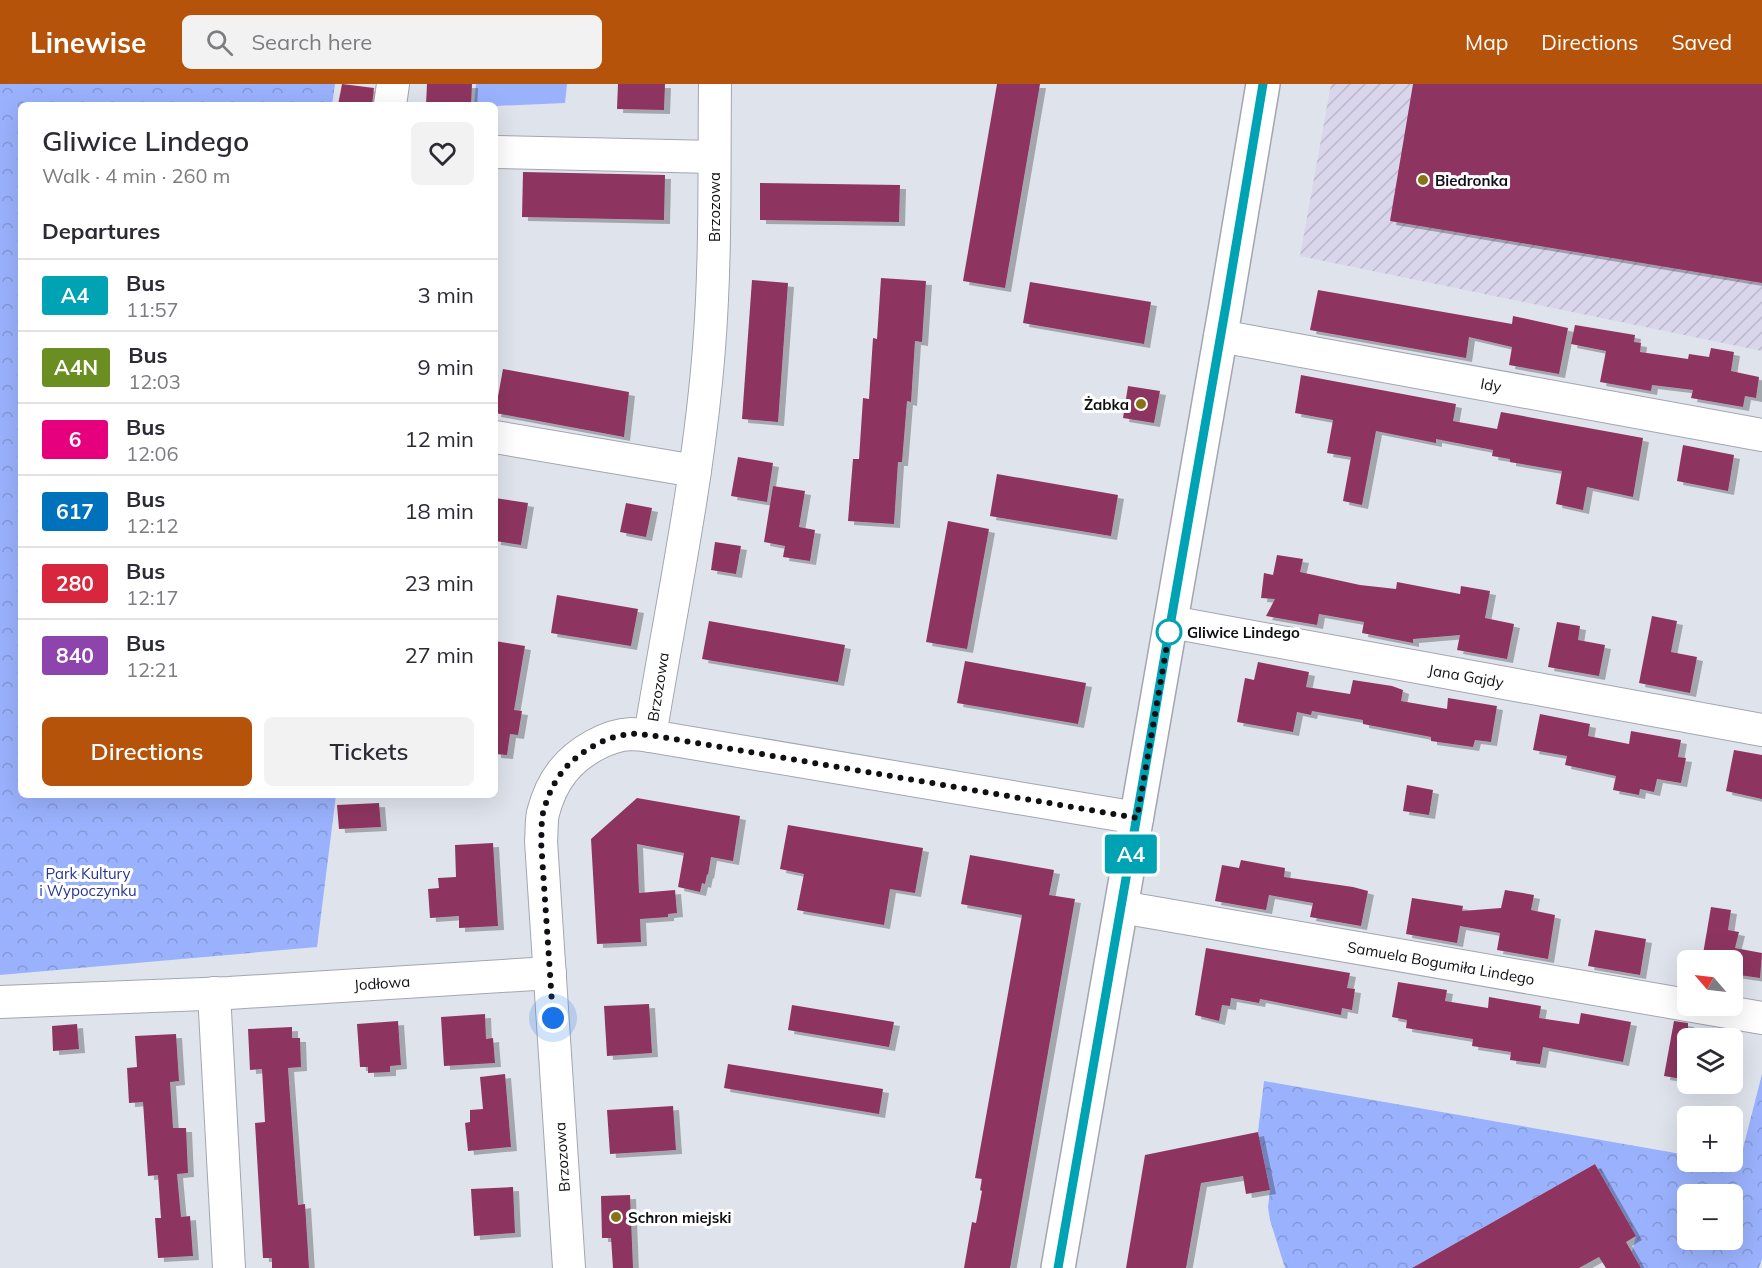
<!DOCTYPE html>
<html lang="en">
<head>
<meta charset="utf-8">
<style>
	body { margin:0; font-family:Mulish,sans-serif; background:#f2f2f3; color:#2b2b33; height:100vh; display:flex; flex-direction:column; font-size:22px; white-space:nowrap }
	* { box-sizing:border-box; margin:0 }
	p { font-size:20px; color:#7c7c81 }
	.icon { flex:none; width:33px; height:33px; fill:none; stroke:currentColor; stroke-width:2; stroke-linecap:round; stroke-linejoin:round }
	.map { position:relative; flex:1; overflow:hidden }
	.details { position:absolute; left:18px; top:18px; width:480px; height:696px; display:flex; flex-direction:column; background:#fff; border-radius:9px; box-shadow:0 6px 24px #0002 }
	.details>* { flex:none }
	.badge { padding:0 12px; border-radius:4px; font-size:21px; line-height:39px }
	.needle { width:39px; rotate:298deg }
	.tools { position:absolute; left:1677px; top:866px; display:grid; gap:12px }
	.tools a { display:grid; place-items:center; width:66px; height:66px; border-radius:9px; background:#fff; box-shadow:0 6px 24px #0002; font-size:30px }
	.you { position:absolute; width:30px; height:30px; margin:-15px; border:4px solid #fff; border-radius:50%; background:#1a73e8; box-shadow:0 0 0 9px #1a73e833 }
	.map>.badge { position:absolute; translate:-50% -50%; box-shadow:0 0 0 3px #fff }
	h2 { padding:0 24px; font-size:22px; line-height:54px }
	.round { display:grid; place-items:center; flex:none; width:63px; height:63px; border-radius:9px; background:#f2f2f3 }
	.headline { display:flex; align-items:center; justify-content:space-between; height:102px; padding:0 24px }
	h1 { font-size:28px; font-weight:600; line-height:45px }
	.action { display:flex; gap:12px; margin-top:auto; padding:12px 24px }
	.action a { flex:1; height:69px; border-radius:9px; background:#b45309; color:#fff; font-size:24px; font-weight:600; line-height:69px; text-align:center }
	.action a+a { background:#f2f2f3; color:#2b2b33 }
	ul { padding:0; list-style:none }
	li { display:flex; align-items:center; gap:18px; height:72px; padding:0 24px; border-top:2px solid #e1e1e2 }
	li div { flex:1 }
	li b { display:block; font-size:22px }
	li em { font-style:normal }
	li .badge { min-width:66px; font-weight:700; text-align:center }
	header { display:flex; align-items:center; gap:36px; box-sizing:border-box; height:84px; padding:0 30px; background:#b45309; color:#fff }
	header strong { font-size:28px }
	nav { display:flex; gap:33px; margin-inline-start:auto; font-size:21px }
	.search { width:420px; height:54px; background:#f2f2f3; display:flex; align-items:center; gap:15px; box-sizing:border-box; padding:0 21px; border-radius:9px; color:#7c7c81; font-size:22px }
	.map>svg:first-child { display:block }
	.industrial { fill:url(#industrial-furrows) }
	.green { fill:#9ab2fd }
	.forest { fill:url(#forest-crowns); fill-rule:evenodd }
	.building { fill:#8d3561; filter:url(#shadow) }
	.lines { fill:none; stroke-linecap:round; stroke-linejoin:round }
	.street-casing { stroke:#a3a6b0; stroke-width:34 }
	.secondary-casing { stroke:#a3a6b0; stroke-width:36 }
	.street { stroke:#fff; stroke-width:32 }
	.secondary { stroke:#fff; stroke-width:33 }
	.line-casing { stroke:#fff; stroke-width:14 }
	.line { stroke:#00a3b4; stroke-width:9 }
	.walk { stroke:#0f1013; stroke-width:6; stroke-dasharray:0 10.8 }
	.poi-dot { fill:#877316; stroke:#fff; stroke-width:2 }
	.stop-dot { fill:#fff; stroke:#00a3b4; stroke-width:3 }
	.labels { text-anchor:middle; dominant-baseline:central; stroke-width:6; stroke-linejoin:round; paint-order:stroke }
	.poi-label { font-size:15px; font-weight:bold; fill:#0f1013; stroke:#fff; text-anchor:start }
	.street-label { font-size:15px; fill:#0f1013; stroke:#fff }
	.stop-label { font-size:15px; font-weight:bold; fill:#0f1013; stroke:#fff; text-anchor:start }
	.park-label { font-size:15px; fill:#263495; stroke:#fff }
</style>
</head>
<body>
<header>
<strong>Linewise</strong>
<div class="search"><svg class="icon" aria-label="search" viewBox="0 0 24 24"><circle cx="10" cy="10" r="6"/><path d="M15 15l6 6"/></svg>Search here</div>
<nav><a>Map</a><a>Directions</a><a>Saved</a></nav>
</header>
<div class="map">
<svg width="1762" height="1184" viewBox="0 0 1762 1184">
	<defs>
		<pattern id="industrial-furrows" width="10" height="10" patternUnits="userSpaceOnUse" patternTransform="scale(1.5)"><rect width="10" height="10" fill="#d9d6ec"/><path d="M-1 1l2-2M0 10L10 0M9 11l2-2" fill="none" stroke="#b9b7ca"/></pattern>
		<pattern id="forest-crowns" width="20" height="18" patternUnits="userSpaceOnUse" patternTransform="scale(1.5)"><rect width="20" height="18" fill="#9ab2fd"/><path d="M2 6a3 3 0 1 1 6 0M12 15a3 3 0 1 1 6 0" fill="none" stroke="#8498d8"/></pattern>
		<filter id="shadow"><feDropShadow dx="6" dy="4" stdDeviation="0" flood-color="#0004"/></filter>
	</defs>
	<rect width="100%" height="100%" fill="#dfe3ec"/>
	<path class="industrial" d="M1331 0H1762V267L1300 172Z"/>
	<path class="green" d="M476 0H567L565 19 495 22 474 21Z"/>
	<g class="forest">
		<path d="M0 0H335L332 21H21V711H336L317 863 0 891Z"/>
		<path d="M1762 990V1175L1759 1184H1641L1632 1168 1636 1152 1595 1080 1412 1184H1285L1270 1136 1268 1123 1270 1106 1258 1048 1264 997 1687 1071 1688 1077H1721L1739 1080ZM1688 1110H1732V1155H1688Z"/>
	</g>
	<g class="building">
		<path d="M342 0 374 4 372 21H338Z"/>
		<path d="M427 0H472L471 21H426Z"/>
		<path d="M618 0H665L664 26 617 25Z"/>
		<path d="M997 0H1040L1005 204 963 197Z"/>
		<path d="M1413 0H1762V199L1390 137Z"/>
		<path d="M523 88 665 91 664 136 522 133Z"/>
		<path d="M760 99 900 101 899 138 760 136Z"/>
		<path d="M881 194 926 197 922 258 915 257 911 318 907 317 902 378H898L894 440 848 437 853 375H859L863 314 869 315 873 254 877 255Z"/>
		<path d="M752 196 788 199 778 338 742 335Z"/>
		<path d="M1030 198 1151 218 1144 260 1023 239Z"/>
		<path d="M1318 206 1512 240 1513 232 1568 244 1559 290 1509 281 1512 263 1469 253 1466 274 1310 246Z"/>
		<path d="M1575 241 1635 251 1634 258 1641 259 1640 268 1688 275 1689 270 1709 273 1711 264 1734 268 1731 287 1759 293 1756 314 1745 312 1743 323 1691 314 1693 306 1652 301 1651 307 1600 298 1606 267 1571 260Z"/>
		<path d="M503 285 629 308 624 353 495 329Z"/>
		<path d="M1301 291 1456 320 1453 337 1497 345 1501 328 1643 354 1633 413 1587 403 1583 426 1556 420 1562 387 1510 378V375L1492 372 1493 366 1436 355V359L1376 347 1362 421 1343 417 1351 373 1327 369 1333 336 1295 329Z"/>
		<path d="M1128 302 1160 307 1154 339 1123 334Z"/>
		<path d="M1683 361 1734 371 1728 407 1677 397Z"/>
		<path d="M738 373 773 379 767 418 731 412Z"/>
		<path d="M997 390 1118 411 1111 452 990 432Z"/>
		<path d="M773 402 805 407 799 443 815 446 810 477 783 473 785 462 764 458Z"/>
		<path d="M495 414 528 419 521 461 495 457Z"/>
		<path d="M626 419 652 424 646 453 620 448Z"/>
		<path d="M948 437 989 445 967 565 926 558Z"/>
		<path d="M715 458 741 462 736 490 711 486Z"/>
		<path d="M1277 471 1303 475 1300 488 1360 501 1396 505 1397 498 1460 510 1461 502 1490 507 1485 534 1514 540 1507 575 1457 566 1460 551 1413 555V559L1362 549 1364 538 1319 530 1317 541 1266 532 1275 515 1261 514 1264 489 1273 491Z"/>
		<path d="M557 511 638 525 631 562 551 549Z"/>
		<path d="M1652 532 1677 537 1671 568 1697 573 1690 609 1639 599Z"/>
		<path d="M709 537 845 561 838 598 702 575Z"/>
		<path d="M1557 538 1580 542 1578 556 1605 561 1599 592 1548 583Z"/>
		<path d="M495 557 525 562 514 626 522 627 518 651 510 650 507 671 495 670Z"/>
		<path d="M965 577 1086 599 1078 640 957 619Z"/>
		<path d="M1258 578 1309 588 1306 603 1350 610 1353 596 1392 602 1403 606 1401 617 1447 625 1448 614 1497 622 1491 658 1475 656 1473 663 1431 657V653L1363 640V636L1312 627 1311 631 1297 628 1293 648 1237 638 1245 594 1254 596Z"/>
		<path d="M1540 630 1590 640 1588 652 1629 660 1631 647 1681 656 1678 673 1686 674 1681 699 1657 695 1654 708 1640 705 1639 711 1613 706 1616 692 1565 681 1567 672 1533 666Z"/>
		<path d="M1734 666 1762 671V715L1726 707Z"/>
		<path d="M1407 701 1433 706 1429 731 1403 727Z"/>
		<path d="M637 714 740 732 733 777 711 773 708 791 707 790 705 800 702 799 700 808 678 803 684 769 637 760 639 809 675 806 677 829 668 830V833L640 835 641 858 597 860 591 755Z"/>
		<path d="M379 719 381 743 339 745 337 721Z"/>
		<path d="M788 741 923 764 915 809 890 805 884 841 797 826 804 790 780 785Z"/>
		<path d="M493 759 498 842 459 844V832L430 834 428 805 439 804 438 794 456 793 455 761Z"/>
		<path d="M970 771 1054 786 1049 811 1075 815 1010 1184H964L972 1138 976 1139 982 1107 980 1106 982 1095 975 1094 1022 831 961 820Z"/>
		<path d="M1241 776 1285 784 1284 793 1353 803 1368 807 1361 842 1310 833 1313 819 1269 811 1266 826 1215 817 1222 781 1239 784Z"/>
		<path d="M1505 806 1534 811 1531 826 1555 831 1548 875 1497 866 1500 849 1460 842 1457 859 1406 850 1412 814 1463 822 1462 827 1501 824Z"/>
		<path d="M1711 823 1731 826 1728 846 1739 848 1735 864 1762 869 1760 894 1732 890V876H1702Z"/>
		<path d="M1595 846 1646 855 1640 891 1588 882Z"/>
		<path d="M1206 864 1350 889 1347 904 1355 905 1352 926 1342 924 1341 931 1260 915 1259 919 1231 914 1230 922 1222 921 1219 937 1195 931Z"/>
		<path d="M1398 898 1447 906 1445 917 1488 924 1489 913 1541 922 1539 934 1579 940 1581 929 1631 938 1623 978 1543 963 1540 980 1510 976 1511 968 1472 962 1473 955 1406 944 1407 936 1392 933Z"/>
		<path d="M649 920 652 969 607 972 604 922Z"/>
		<path d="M792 921 894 938 889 963 788 946Z"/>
		<path d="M485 930 486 955 493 954 495 979 444 982 441 933Z"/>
		<path d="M398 937 401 981 390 982V988L368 989V983H360L357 940Z"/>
		<path d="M1674 937 1688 939V996L1664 992Z"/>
		<path d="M77 940 79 965 53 967 52 942Z"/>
		<path d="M292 943V954H300L301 983 288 984 298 1121 305 1120 309 1184H272V1174H263L255 1039 265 1038 262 985 250 986 248 945Z"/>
		<path d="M176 950 179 997 170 998 173 1044H186L188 1089 177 1090 181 1133 190 1132 193 1172 158 1174 155 1134H161L158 1091 148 1092 143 1018 129 1019 127 984 137 983 135 952Z"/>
		<path d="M728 980 883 1005 879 1030 724 1004Z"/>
		<path d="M505 990 511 1063 468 1067 465 1039 470 1038V1026L483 1025 480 993Z"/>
		<path d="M673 1022 676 1066 610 1070 607 1026Z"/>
		<path d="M1258 1048 1270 1106 1246 1110 1243 1092 1201 1099 1186 1184H1126L1145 1071Z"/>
		<path d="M1595 1080 1636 1152 1626 1158 1641 1184H1606L1599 1173 1579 1184H1412Z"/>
		<path d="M513 1103 515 1149 474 1152 471 1105Z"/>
		<path d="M630 1111 633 1184H613L611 1154H602L601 1112Z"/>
	</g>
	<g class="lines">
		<defs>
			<g id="street">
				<path d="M390 21 393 0"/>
				<path d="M495 68 714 73"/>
				<path d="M1220 252 1762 351"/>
				<path d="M495 353 695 387"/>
				<path d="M1171 538 1762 646"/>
				<path d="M650 652 1137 734"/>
				<path d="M1121 823 1762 934"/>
				<path d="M214 909 229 1184"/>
				<path d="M0 918 229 909 550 889"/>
				<path d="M569 1184 541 757C542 748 541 738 543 729 547 714 553 699 563 687 578 668 607 651 631 650 638 650 644 651 650 652 671 523 699 394 709 264 716 176 714 88 715 0"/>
			</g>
			<path id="secondary" d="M1058 1184 1226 221 1263 0"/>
		</defs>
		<use href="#street" class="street-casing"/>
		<use href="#secondary" class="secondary-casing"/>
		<use href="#street" class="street"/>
		<use href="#secondary" class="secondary"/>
	</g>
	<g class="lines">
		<defs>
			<path id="line" d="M1058 1184 1226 221 1263 0"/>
		</defs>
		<use href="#line" class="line-casing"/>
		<use href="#line" class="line"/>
		<path class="walk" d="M553 934 541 757C542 748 541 738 543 729 547 714 553 699 563 687 578 668 607 651 632 650 638 649 644 651 650 651L1137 734 1171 538 1169 548"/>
	</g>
	<g class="poi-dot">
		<circle cx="1423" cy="96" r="6"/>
		<circle cx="1141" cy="320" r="6"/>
		<circle cx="616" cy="1133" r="6"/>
	</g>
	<circle class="stop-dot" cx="1169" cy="548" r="12"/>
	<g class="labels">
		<g class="poi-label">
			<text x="1435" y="96">Biedronka</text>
			<text x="1129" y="320" text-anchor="end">Żabka</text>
			<text x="628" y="1133">Schron miejski</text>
		</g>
		<g class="street-label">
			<text transform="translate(714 123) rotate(-90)">Brzozowa</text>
			<text transform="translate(1491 301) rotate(10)">Idy</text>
			<text transform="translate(1466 592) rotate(10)">Jana Gajdy</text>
			<text transform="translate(658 603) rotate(-81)">Brzozowa</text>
			<text transform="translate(1441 879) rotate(10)">Samuela Bogumiła Lindego</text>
			<text transform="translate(382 899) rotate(-4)">Jodłowa</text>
			<text transform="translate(562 1073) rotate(-94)">Brzozowa</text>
		</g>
		<g class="stop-label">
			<text x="1187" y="548">Gliwice Lindego</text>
		</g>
		<g class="park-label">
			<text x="88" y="789">Park Kultury<tspan x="88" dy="17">i Wypoczynku</tspan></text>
		</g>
	</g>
</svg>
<div class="tools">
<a><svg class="needle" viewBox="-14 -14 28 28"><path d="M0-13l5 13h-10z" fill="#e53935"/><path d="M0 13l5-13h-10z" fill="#7c7c81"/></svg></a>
<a><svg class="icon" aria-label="layers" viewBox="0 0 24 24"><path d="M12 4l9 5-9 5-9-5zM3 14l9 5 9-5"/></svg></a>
<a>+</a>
<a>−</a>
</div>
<div class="you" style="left:553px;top:934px"></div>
<b class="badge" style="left:1131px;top:770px;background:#00a3b4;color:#fff">A4</b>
<section class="details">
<div class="headline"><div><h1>Gliwice Lindego</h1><p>Walk · 4 min · 260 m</p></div><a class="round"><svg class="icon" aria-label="heart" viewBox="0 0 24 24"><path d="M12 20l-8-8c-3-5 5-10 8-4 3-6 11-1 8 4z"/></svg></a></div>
<h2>Departures</h2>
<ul>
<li><span class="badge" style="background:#00a3b4;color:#fff">A4</span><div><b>Bus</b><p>11:57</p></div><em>3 min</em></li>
<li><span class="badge" style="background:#6b8e23;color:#fff">A4N</span><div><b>Bus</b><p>12:03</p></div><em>9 min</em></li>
<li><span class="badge" style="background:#e6007e;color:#fff">6</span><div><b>Bus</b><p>12:06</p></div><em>12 min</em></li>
<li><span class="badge" style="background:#0072bc;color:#fff">617</span><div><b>Bus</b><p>12:12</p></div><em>18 min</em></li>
<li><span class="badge" style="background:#d7263d;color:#fff">280</span><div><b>Bus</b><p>12:17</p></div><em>23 min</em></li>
<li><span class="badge" style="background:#8e44ad;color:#fff">840</span><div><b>Bus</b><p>12:21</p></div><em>27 min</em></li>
</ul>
<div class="action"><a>Directions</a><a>Tickets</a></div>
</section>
</div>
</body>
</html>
